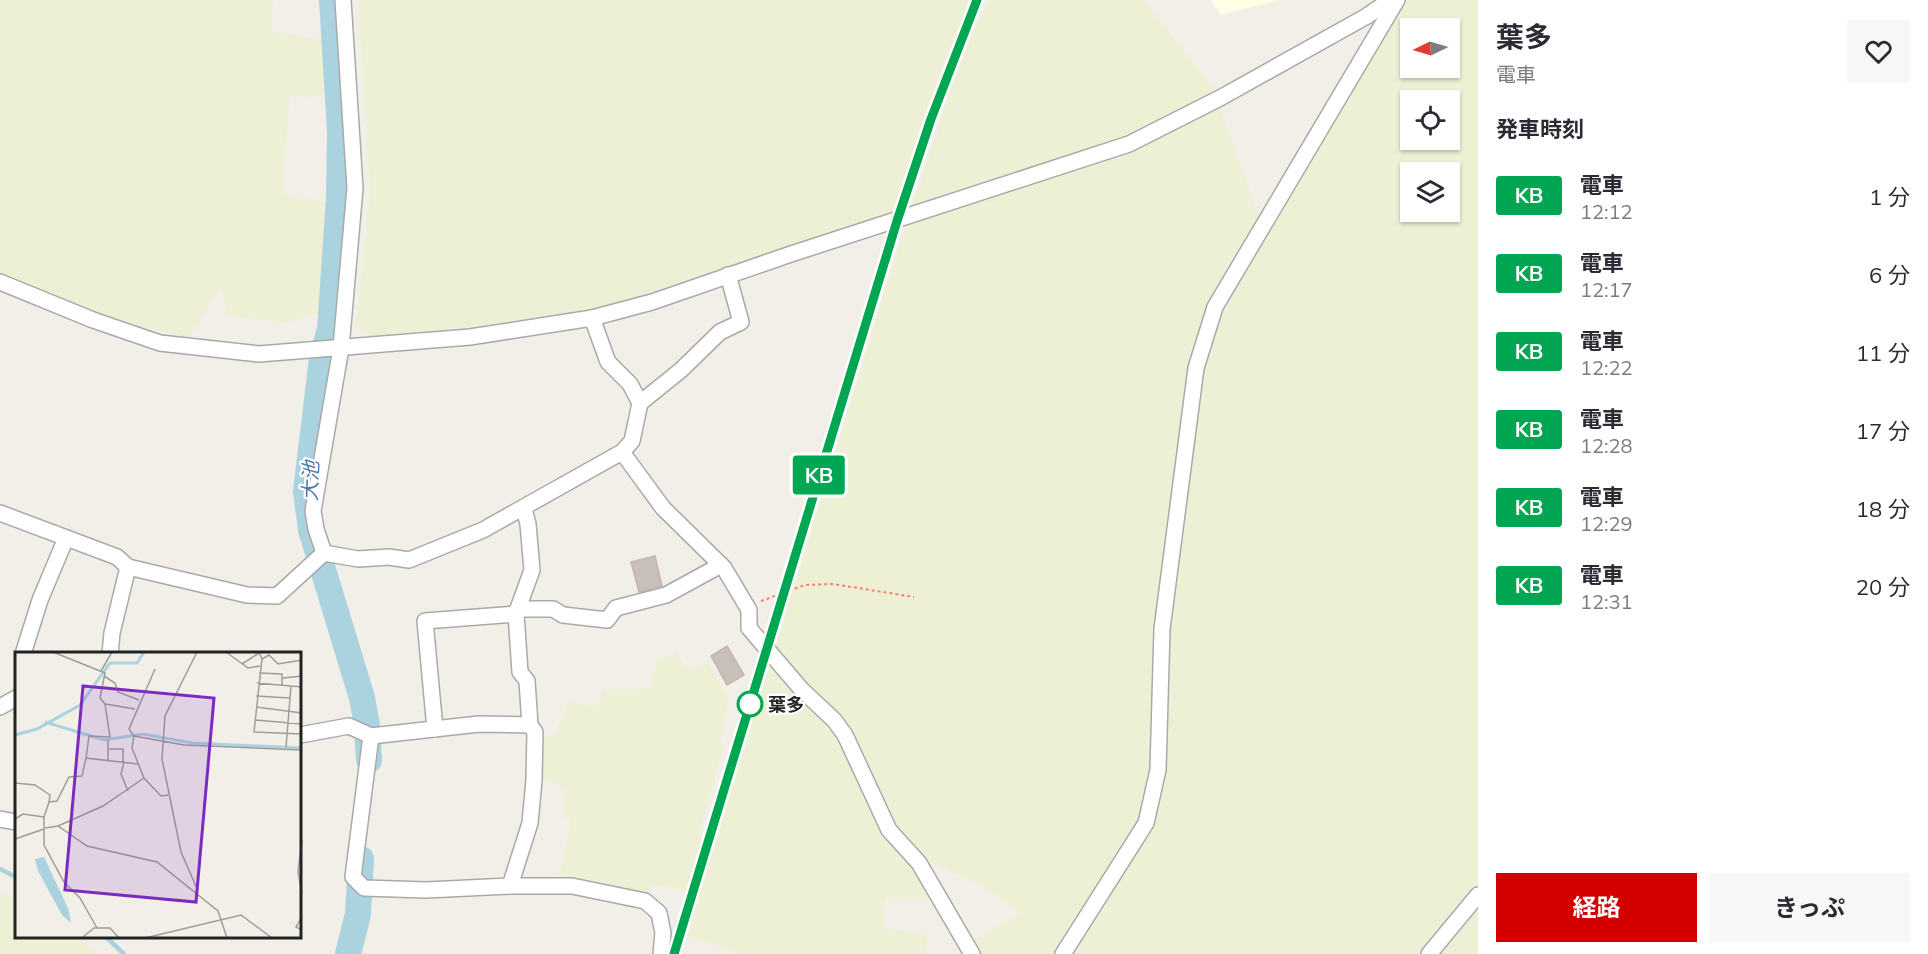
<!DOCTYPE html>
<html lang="ja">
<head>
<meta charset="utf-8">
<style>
	body { margin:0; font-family:Mulish,"Noto Sans JP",sans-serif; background:#f7f7f7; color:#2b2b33; height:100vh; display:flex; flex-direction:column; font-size:22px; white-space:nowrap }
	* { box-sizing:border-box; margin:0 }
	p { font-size:20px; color:#7c7c81 }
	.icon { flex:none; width:33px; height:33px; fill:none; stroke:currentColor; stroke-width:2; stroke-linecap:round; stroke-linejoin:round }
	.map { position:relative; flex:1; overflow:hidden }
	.details { display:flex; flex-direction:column; background:#fff; width:450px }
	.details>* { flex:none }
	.badge { padding:0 12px; border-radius:4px; font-size:21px; line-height:39px }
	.needle { width:39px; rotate:265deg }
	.fabs { position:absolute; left:1400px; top:18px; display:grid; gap:12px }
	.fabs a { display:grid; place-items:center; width:60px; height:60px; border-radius:0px; background:#fff; box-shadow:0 2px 4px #0004; font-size:30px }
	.map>.badge { position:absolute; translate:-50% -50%; box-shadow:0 0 0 3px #fff }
	h2 { padding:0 18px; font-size:22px; line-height:54px }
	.round { display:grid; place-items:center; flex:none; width:63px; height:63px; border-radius:0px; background:#f7f7f7 }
	.head { display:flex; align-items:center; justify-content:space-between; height:102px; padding:0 18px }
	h1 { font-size:28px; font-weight:700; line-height:45px }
	.primary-button { display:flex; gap:12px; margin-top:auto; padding:12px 18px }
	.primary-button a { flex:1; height:69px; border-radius:0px; background:#d40000; color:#fff; font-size:24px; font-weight:700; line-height:69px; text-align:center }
	.primary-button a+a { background:#f7f7f7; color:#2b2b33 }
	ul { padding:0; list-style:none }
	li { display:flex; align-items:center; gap:18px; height:78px; padding:0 18px }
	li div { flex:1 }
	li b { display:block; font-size:22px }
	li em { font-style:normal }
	li .badge { min-width:66px; font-weight:700; text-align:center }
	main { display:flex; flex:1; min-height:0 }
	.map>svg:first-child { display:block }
	.education { fill:#ffffe5 }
	.farmland { fill:#eef0d5; fill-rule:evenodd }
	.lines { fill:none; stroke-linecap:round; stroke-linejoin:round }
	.stream { stroke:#aad3df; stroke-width:4.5 }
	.river { stroke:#aad3df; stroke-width:26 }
	.building { fill:#c7bfb8; stroke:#c4b6ab; stroke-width:1.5 }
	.minor-casing { stroke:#a9a9a9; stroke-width:18 }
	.path { stroke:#fa8072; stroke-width:2; stroke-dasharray:3 3; stroke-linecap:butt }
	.minor { stroke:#fff; stroke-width:15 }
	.rail-casing { stroke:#707070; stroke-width:7 }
	.rail { stroke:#fff; stroke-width:4.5; stroke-dasharray:14; stroke-linecap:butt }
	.line-casing { stroke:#fff; stroke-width:14 }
	.line { stroke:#00a651; stroke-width:9 }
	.stop-dot { fill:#fff; stroke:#00a651; stroke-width:3 }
	.labels { text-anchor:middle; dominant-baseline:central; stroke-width:4.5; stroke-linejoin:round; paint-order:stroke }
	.stop-label { font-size:18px; font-weight:bold; fill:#222; stroke:#fff; text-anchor:start }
	.water-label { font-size:20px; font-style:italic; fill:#4a7aab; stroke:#fff }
	.inset-river { fill:none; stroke:#aad3df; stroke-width:3 }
	.inset-road { fill:none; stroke:#9f9d99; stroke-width:1.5 }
	.view { fill:#7b2cbf; fill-opacity:0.15; stroke:#7b2cbf; stroke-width:3 }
	.inset-edge { fill:none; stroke:#222; stroke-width:3 }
</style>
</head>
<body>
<main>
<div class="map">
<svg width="1478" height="954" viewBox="0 0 1478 954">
	<rect width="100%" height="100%" fill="#f2efe9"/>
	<path class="education" d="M1211 0H1279L1221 15Z"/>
	<g class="farmland">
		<path d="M0 0H273L272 32 328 40 333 98 290 96 282 195 333 203 320 313 285 323 227 315 222 286 189 338 138 325 87 309 0 273Z"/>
		<path d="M358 0H971L932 95 895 212 596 310 537 321 368 336 356 324 370 192Z"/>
		<path d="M989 0H1144L1214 90 1261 222 1264 242 1395 0H1478V954H977L971 941 1021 914 982 885 921 858 911 865 931 898H885L884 929 927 934 926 954H740L686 936 897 252 960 61ZM1410 28H1449V68H1410ZM1410 100H1449V140H1410ZM1410 172H1449V212H1410Z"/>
		<path d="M677 652 686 670 708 662 729 699 720 742 724 745 699 834 705 836 686 892 652 883 649 897 559 878 571 821 563 816 566 789 535 774 539 734 553 737 570 700 598 707 603 690 651 689 657 660Z"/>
		<path d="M0 891 16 900V938H79L95 954H0Z"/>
	</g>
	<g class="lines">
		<g class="stream">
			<path d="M0 869 16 877"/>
			<path d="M107 938 124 954"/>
		</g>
		<g class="river">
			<path d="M332 0 340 132 339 199 330 329 322 358 306 491 311 530 362 698 367 725 369 760"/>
			<path d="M348 954 358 914 361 859"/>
		</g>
	</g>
	<g class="building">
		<path d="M655 556 662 586 639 592 631 562Z"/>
		<path d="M727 646 744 675 727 685 711 656Z"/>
	</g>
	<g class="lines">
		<defs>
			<g id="minor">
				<path d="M0 282 93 320 160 343 259 354 470 337 592 318 652 302 791 254 1129 144 1220 98 1367 16 1390 0"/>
				<path d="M640 403 681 370 720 332 741 322 728 275"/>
				<path d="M622 452 663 508 724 568 749 610V628L802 690 834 720 845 735 889 830 919 863 972 954"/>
				<path d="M0 513 117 557 128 567 247 595 277 596 324 553 358 559 389 557 409 560 483 530 622 452 632 441 640 403 630 384 608 362 592 318"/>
				<path d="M324 553 316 529 313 511 341 348 355 188 343 0"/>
				<path d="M518 609H553L563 615 607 620 616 608 666 595 721 565"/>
				<path d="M23 654 40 600 66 538"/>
				<path d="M110 654 112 633 128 567"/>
				<path d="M0 707 16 698"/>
				<path d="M435 729 425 621 516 614"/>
				<path d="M300 735 349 726 371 736 353 877 364 888 426 890 510 886 530 823 534 780 535 732 530 725 527 681 520 672 516 614 532 570 528 524 524 509"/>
				<path d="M371 736 479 724 530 725"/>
				<path d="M0 819 16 822"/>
				<path d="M510 886H572L645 901 659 913 663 933 661 954"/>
				<path d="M1063 954 1146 823 1158 770 1162 629 1196 368 1215 307 1397 0"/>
				<path d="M1429 954 1478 895"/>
			</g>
		</defs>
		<use href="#minor" class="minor-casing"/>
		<path class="path" d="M761 601 805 585 833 584 914 597"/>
		<use href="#minor" class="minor"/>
		<defs>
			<path id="rail" d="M674 954 897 221 931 119 977 0"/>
		</defs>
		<use href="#rail" class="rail-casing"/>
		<use href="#rail" class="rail"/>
	</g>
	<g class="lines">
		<defs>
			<path id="line" d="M674 954 897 221 931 119 977 0"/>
		</defs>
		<use href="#line" class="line-casing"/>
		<use href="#line" class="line"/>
	</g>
	<circle class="stop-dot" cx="750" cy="704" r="12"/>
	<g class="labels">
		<g class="stop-label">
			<text x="768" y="704">葉多</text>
		</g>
		<g class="water-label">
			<text transform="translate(310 481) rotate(-88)">大池</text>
		</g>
	</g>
	<g transform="translate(15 652)">
		<rect width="286" height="286" fill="#f2efe9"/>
		<path d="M29 205 53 256 56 271 47 263 23 219 20 207Z" fill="#aad3df"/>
		<path class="inset-river" d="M30 70 89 88 128 82 177 91 287 96M0 83 22 77 65 53 95 11H122L129 0"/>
		<path class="inset-road" d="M38 0 90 21 85 46 90 52 95 85 74 84 71 106 123 112M182 0 150 64 147 107 166 200 183 239M211 0 233 16 245 14M244 0 247 7 239 80 287 82M247 7 254 3 263 12 287 8M227 12 244 1M140 17 114 77 119 84 117 96 129 126 146 144 153 143M86 19 97 0M244 21 267 22V33M89 24 100 31 103 40 124 48M268 26 287 24M242 31 287 35M241 44 275 46M90 52 120 57M241 55 287 61M240 68 287 72M119 84 169 93 287 98M271 95 276 34M94 97H108V110M71 106 67 124 54 125 42 149 34 150 29 165V193L49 230 65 246 82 276M93 110V88M109 110 106 122 113 139M0 131 20 133 35 143 34 150M0 167 8 162 29 165M43 174 88 154 129 126M30 176 43 174 72 194 142 210 203 259 212 286M0 187 29 177M287 188 283 220 287 241M287 265 281 275 287 278M68 285 79 276H95L104 286M66 286H88M130 286 226 263 257 286"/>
		<path class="view" d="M68 34 199 46 181 250 50 238Z"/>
		<rect width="286" height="286" class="inset-edge"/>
	</g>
</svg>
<div class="fabs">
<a><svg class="needle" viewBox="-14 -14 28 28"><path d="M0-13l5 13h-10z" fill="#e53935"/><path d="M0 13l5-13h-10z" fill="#7c7c81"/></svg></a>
<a><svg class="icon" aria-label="locate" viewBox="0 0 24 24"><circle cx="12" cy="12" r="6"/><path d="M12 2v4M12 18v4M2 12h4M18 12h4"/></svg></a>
<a><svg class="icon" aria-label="layers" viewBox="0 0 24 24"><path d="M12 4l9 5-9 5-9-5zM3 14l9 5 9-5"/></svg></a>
</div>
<b class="badge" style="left:819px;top:475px;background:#00a651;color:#fff">KB</b>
</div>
<section class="details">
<div class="head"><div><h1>葉多</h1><p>電車</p></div><a class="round"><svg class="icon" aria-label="heart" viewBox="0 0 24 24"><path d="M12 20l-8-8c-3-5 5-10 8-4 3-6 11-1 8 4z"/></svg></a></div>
<h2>発車時刻</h2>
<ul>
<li><span class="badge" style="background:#00a651;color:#fff">KB</span><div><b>電車</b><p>12:12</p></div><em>1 分</em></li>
<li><span class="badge" style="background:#00a651;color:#fff">KB</span><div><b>電車</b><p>12:17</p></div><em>6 分</em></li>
<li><span class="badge" style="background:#00a651;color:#fff">KB</span><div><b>電車</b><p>12:22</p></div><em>11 分</em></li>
<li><span class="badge" style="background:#00a651;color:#fff">KB</span><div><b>電車</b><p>12:28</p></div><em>17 分</em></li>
<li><span class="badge" style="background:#00a651;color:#fff">KB</span><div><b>電車</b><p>12:29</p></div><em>18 分</em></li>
<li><span class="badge" style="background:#00a651;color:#fff">KB</span><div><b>電車</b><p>12:31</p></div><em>20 分</em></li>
</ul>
<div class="primary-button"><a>経路</a><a>きっぷ</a></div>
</section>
</main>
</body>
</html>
